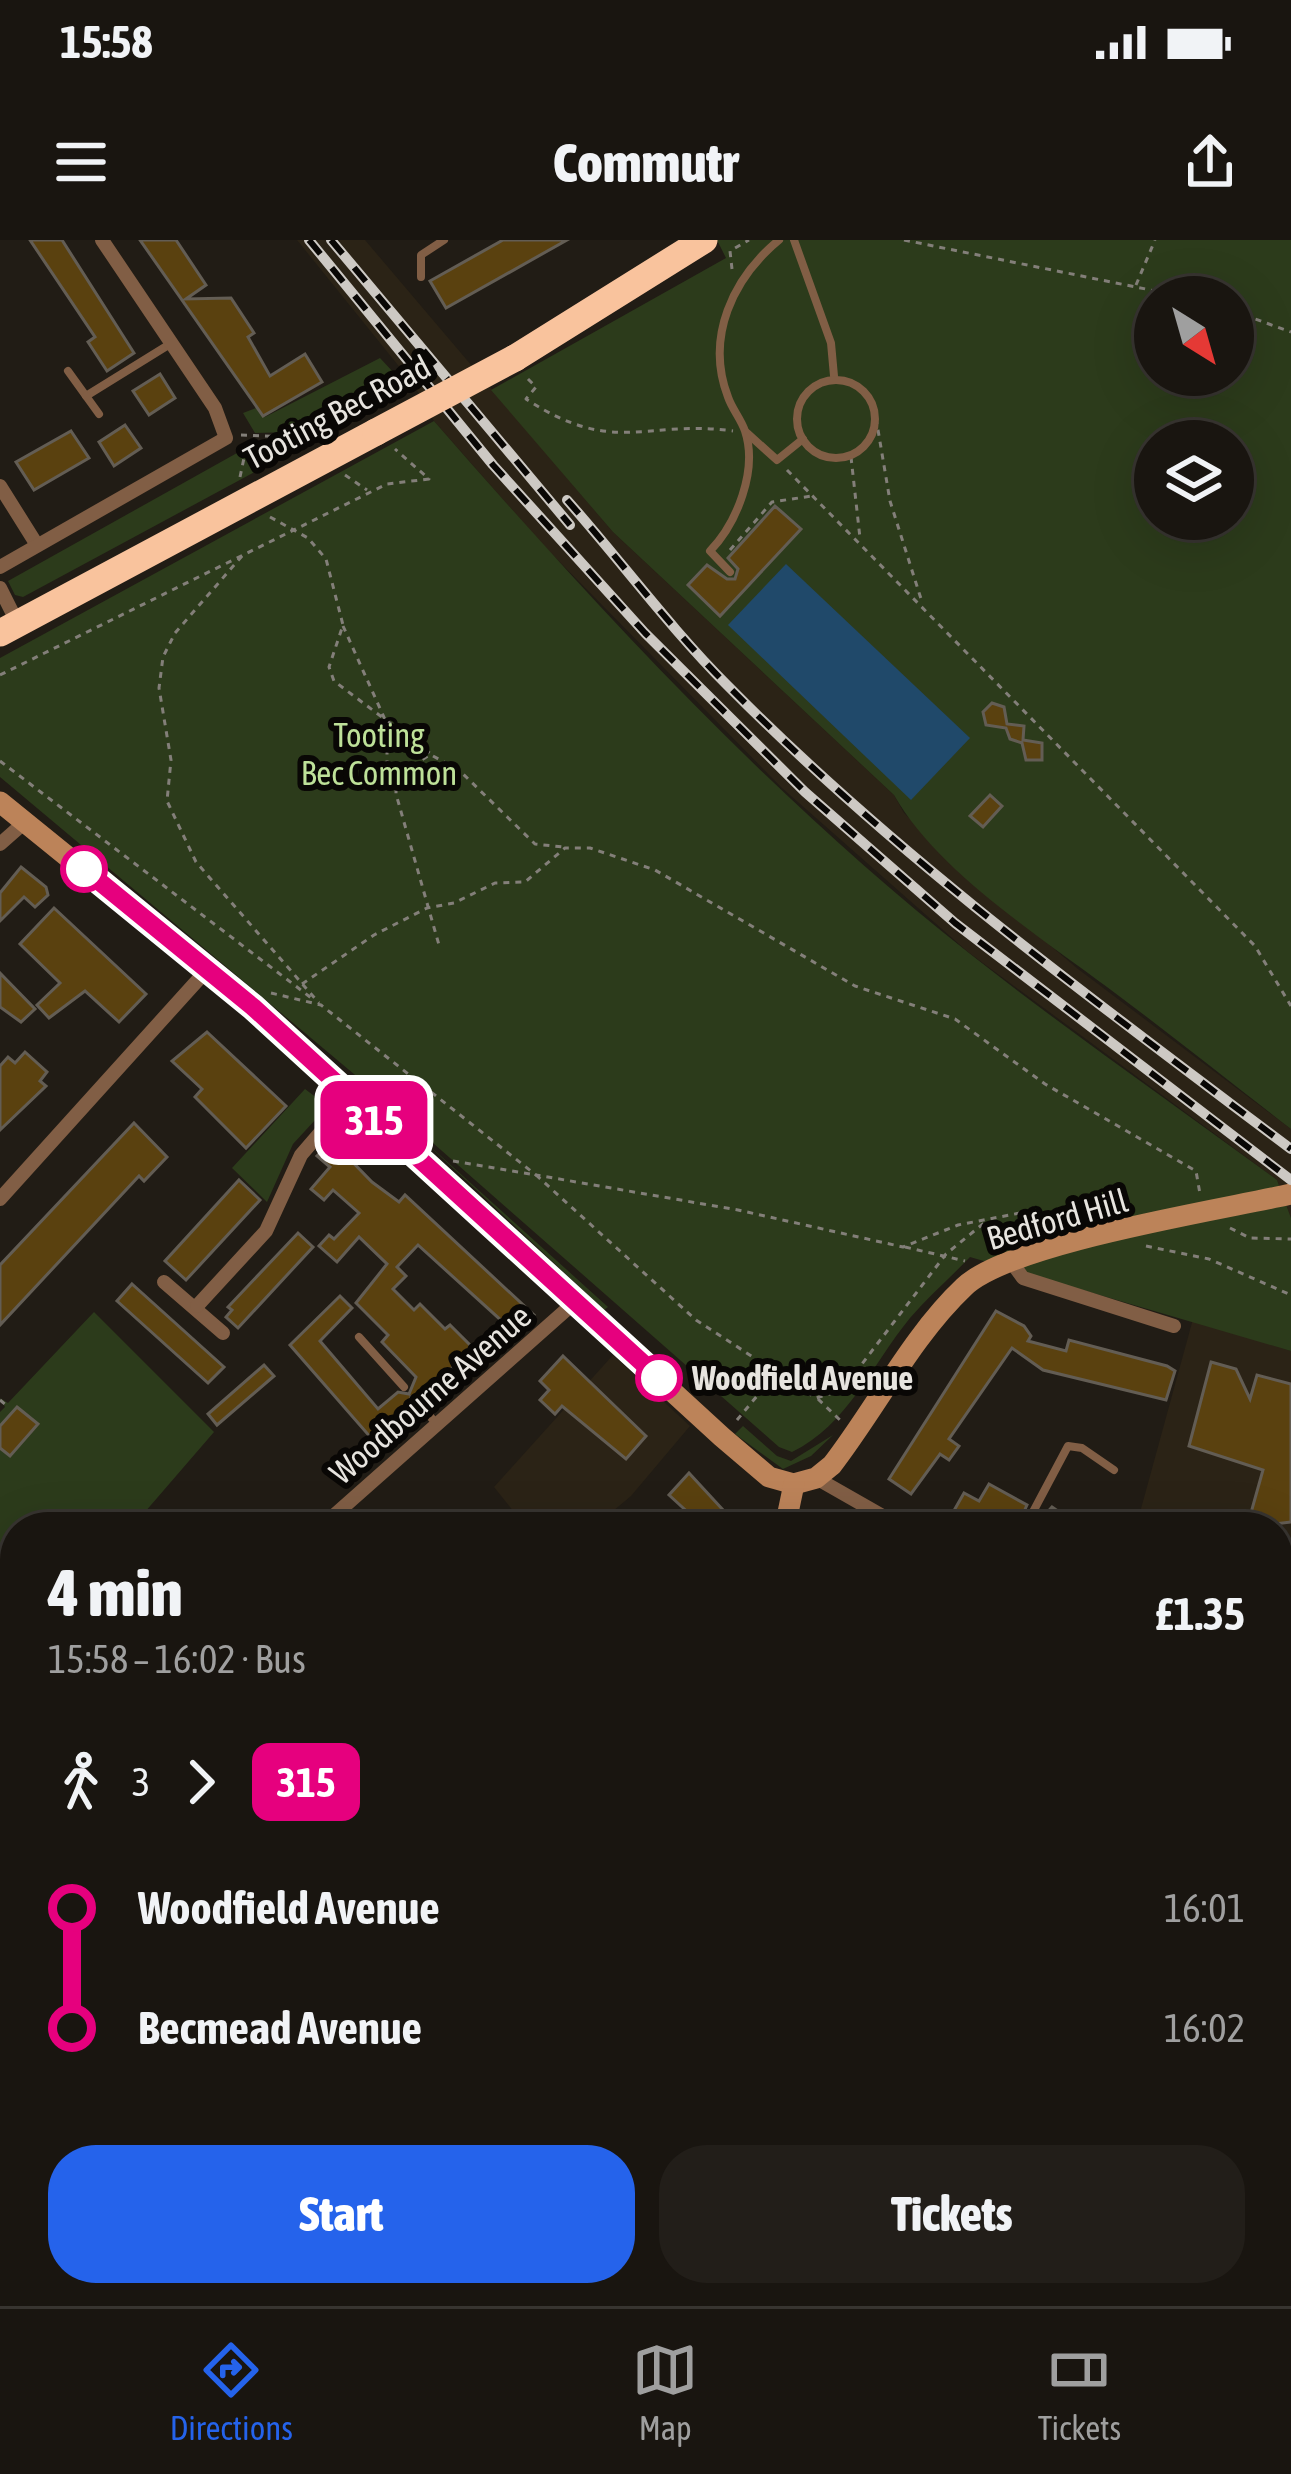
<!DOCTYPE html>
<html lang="en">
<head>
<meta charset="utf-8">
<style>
	body { margin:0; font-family:"Asap Condensed",sans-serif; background:#221e19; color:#f1f3f6; height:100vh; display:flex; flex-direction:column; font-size:45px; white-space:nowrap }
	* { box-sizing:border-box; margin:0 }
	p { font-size:39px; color:#9f9f9f }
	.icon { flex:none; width:66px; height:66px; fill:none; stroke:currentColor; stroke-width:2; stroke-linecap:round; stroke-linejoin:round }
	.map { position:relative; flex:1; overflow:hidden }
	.panel { position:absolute; left:0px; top:1272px; width:1293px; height:795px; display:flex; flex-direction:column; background:#191510; border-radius:48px 48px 0 0; box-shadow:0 12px 48px #0002,0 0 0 3px #373430 }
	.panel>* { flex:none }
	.badge { padding:0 24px; border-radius:18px; font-size:42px; line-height:78px }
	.needle { width:78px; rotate:143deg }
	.controls { position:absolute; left:1134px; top:36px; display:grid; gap:24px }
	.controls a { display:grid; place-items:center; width:120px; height:120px; border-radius:50%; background:#191510; box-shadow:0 12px 48px #0002,0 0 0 3px #373430; font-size:60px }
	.map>.badge { position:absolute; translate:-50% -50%; box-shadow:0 0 0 6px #fff }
	.legs { display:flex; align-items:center; gap:18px; height:132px; padding:0 48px; font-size:39px }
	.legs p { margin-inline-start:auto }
	.summary { display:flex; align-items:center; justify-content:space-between; height:204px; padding:0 48px }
	h1 { font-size:66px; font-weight:800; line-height:90px }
	.primary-button { display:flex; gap:24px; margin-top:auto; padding:24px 48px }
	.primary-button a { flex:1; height:138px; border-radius:48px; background:#2563eb; color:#fff; font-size:48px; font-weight:800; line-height:138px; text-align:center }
	.primary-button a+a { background:#221e19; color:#f1f3f6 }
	ul { padding:0 48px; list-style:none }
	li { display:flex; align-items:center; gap:42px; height:120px; font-size:45px }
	li i { display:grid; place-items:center; width:18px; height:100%; margin:0 15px; background:currentColor }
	li i::after { content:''; width:30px; height:30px; margin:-15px; border:9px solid; border-radius:50%; background:#191510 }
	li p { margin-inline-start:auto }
	li:first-child i { background:linear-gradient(#0000 50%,currentColor 0) }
	li:last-child i { background:linear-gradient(currentColor 50%,#0000 0) }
	.status { display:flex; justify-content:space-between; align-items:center; height:84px; padding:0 60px; background:#191510; direction:ltr }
	.status svg { height:33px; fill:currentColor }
	header { display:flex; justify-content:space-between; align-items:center; height:156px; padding:0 48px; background:#191510; font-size:54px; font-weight:800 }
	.tabs { display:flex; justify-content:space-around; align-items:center; height:168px; border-top:3px solid #373430; background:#191510; font-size:33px; color:#9f9f9f }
	.tabs a { display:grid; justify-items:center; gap:6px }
	.tabs .on { color:#2563eb }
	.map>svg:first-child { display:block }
	.built { fill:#2b2316 }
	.green { fill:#2c3b1b; fill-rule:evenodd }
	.water { fill:#20496a }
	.building { fill:#5a410f; stroke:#635d54; stroke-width:3 }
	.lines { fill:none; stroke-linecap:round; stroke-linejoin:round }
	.path { stroke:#837f79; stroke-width:3; stroke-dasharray:6 6; stroke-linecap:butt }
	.lane { stroke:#815e45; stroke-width:8 }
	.street { stroke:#815e45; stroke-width:14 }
	.secondary { stroke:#bc8359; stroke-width:21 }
	.highway { stroke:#f9c39d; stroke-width:27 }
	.rail-casing { stroke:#cdc9c4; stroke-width:10 }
	.rail { stroke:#090705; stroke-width:6; stroke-dasharray:18; stroke-linecap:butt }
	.highway-bridge { stroke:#f9c39d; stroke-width:27 }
	.line-1-casing { stroke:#fff; stroke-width:27 }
	.line-1 { stroke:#e6007e; stroke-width:18 }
	.stop-1-dot { fill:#fff; stroke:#e6007e; stroke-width:6 }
	.labels { text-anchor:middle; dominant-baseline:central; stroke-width:12; stroke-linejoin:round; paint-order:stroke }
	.street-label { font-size:33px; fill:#e7e4df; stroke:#090705 }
	.park-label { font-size:33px; fill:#bee199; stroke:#090705 }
	.stop-label { font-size:33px; font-weight:bold; fill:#e7e4df; stroke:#090705; text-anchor:start }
</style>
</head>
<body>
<div class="status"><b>15:58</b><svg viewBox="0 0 49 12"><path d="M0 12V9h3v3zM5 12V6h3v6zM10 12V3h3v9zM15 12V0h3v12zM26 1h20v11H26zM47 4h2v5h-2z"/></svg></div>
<header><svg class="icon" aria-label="menu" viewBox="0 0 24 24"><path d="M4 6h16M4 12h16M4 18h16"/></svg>Commutr<svg class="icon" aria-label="share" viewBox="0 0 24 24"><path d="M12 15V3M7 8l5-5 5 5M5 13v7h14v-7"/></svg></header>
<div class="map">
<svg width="1291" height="2066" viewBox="0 0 1291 2066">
	<rect width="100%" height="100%" fill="#211c15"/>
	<g class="built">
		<path d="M297 0H365L613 292 894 555 904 573 962 631 1078 729 1291 889V978L1277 940 968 712 782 548 543 305 434 181 414 145Z"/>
		<path d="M1193 1079 1291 1111V1567L1278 1561V1287H1136Z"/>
		<path d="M613 1115 690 1186 631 1256 594 1287H526L494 1247Z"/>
	</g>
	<g class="green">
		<path d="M717 0H1291V889C1230 842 1169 793 1107 747 1039 696 936 630 894 555L613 292 491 150 726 18ZM1155 57H1233V135H1155ZM1155 201H1233V279H1155Z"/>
		<path d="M380 118 407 147 329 191 255 193 243 173 256 168 265 177Z"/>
		<path d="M434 181C599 370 772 558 969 713 1069 792 1175 865 1277 940L1291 978V1111L970 1017C950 1038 928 1057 910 1078 873 1123 847 1186 792 1212L779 1207 367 845 0 537V418Z"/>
		<path d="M270 200H314L23 357 15 355 8 341 237 213Z"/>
		<path d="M305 849 317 858 316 879 293 904 267 962 232 928Z"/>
		<path d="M422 899 608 1067 604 1070Z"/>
		<path d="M94 1072 214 1192 132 1287H15V1404L0 1386V1172L5 1167 0 1158 8 1163Z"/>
		<path d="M743 1186 777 1216 791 1221 833 1195 811 1216 783 1229 735 1194Z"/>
	</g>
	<path class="water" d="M786 324 970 498 911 560 728 385Z"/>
	<g class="building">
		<path d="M30 0H62L134 113 107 131 88 102 95 97Z"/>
		<path d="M140 0H176L206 45 186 59 231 58 254 93 248 97 270 136 305 114 322 142 263 176Z"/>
		<path d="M503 0H567L446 68 430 41Z"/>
		<path d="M160 134 175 158 149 175 133 151Z"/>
		<path d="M125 185 141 208 114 226 99 202Z"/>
		<path d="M71 191 89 218 34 250 16 222Z"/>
		<path d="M775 266 801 289 720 376 688 345 707 325 727 339H735L738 329 728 318Z"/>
		<path d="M992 463 1004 467 1007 484 1024 486 1023 500 1042 503V520H1026L1022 503 1010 499 1006 488 986 485 983 472Z"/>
		<path d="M990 555 1002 566 983 587 970 576Z"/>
		<path d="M21 627 46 647 48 655 35 667 24 657 0 681V653Z"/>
		<path d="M54 668 146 754 119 782 85 751 49 778 37 765 60 743 20 704Z"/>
		<path d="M0 733 35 769 21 782 0 767Z"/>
		<path d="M207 792 286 866 246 908 195 857 202 849 172 821Z"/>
		<path d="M25 812 47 832 40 841 46 846 0 890V826L8 817 15 823Z"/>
		<path d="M134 883 167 917 144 941 139 936 0 1085V1025Z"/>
		<path d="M332 901 372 942 399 962 405 955 534 1075 514 1092 418 1005 397 1027 406 1036 393 1049 414 1070 420 1064 445 1089 450 1085 473 1108 422 1156 411 1157 410 1166 372 1199 290 1105 340 1056 352 1068 320 1101 378 1169 398 1152 409 1154 416 1137 382 1102 388 1095 356 1063 387 1024 359 997 337 1022 319 1006 329 995 334 999 359 973 333 950 324 960 311 949 330 927 317 916Z"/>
		<path d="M239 940 260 960 186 1040 165 1021Z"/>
		<path d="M298 993 313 1007 238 1088 226 1077 232 1070 228 1067Z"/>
		<path d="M132 1044 224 1127 208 1143 117 1061Z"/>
		<path d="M996 1071 1024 1086 1031 1096 1028 1101 1066 1111 1069 1100 1167 1126 1175 1131 1166 1160 1043 1130 1012 1108 949 1199 959 1206 949 1220 940 1214 911 1254 889 1239Z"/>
		<path d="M563 1116 646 1196 626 1219 562 1166 555 1174 540 1160 549 1150 540 1141Z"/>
		<path d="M1211 1122 1236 1129 1250 1159 1257 1135 1291 1144V1282L1247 1287 1263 1230 1189 1206Z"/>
		<path d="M264 1125 274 1136 217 1185 208 1174Z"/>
		<path d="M17 1167 38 1184 10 1216 0 1208V1186Z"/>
		<path d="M689 1233 724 1271 716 1287H704L669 1255Z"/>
		<path d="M989 1244 1027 1265 1017 1287H981L952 1274 964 1253 979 1261Z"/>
		<path d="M1052 1267 1081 1287H1034Z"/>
		<path d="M15 1833V1884L0 1894V1843Z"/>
		<path d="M15 1937V1989L0 2000V1947Z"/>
		<path d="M36 2052H108L89 2066H16Z"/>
		<path d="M181 2052H255L236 2066H160Z"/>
		<path d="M346 2052H394L385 2066H336Z"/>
		<path d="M452 2052H524L506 2066H463Z"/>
		<path d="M680 2052H715L722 2066H664L683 2056Z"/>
		<path d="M1207 2052H1246L1250 2066H1212Z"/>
	</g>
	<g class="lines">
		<g class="path">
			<path d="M904 0 1185 57"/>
			<path d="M732 29 730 11 749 0"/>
			<path d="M1136 45 1155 0"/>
			<path d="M1233 71 1291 92"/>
			<path d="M528 139 536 147 526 159C615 217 644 179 733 191"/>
			<path d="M876 178 890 261 922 362"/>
			<path d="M241 195 315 198"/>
			<path d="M851 217 860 298"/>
			<path d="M787 230 1255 706 1291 766"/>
			<path d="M345 235 367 250"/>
			<path d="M240 237 244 218 240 206"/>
			<path d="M270 277 308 298 326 319 343 385 329 427 334 441 431 514 396 537V554L439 705"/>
			<path d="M730 310 772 262 812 256"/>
			<path d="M242 316 175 393 163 417 159 448 171 520 167 561 196 622 319 763"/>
			<path d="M343 386 387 484V528L396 537"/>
			<path d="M0 435 387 244 429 239 395 209"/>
			<path d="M433 516 460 531 535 604 563 607"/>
			<path d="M0 521 314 760"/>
			<path d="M302 744 374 695 427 668 454 663 495 643 525 642 565 608H590L655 630 855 746 955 779 1045 844 1196 931 1200 954"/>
			<path d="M271 753 321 765 536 935 738 970 903 1007 958 985 1020 973 1069 981"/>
			<path d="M453 921 536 935 696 1080 816 1158 842 1150 946 1014 984 983"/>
			<path d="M1230 988 1250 998 1291 999"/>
			<path d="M1146 1006 1209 1019 1291 1055"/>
			<path d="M905 1007 965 1021"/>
			<path d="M818 1159 841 1181"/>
			<path d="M0 1160 6 1165"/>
			<path d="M737 1180 777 1132"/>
		</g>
		<g class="lane">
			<path d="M794 0 831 103 834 136"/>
			<path d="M421 37V15L444 0"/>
			<path d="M68 131 86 156 170 104"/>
			<circle cx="836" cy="179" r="39"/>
			<path d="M86 156 99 174"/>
			<path d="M747 193 777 220 803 199"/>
			<path d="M730 332 710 311C737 283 758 230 745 191 741 179 732 169 728 157 705 97 733 38 779 0"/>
			<path d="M359 1097 404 1147"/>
			<path d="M417 1162 436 1183"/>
			<path d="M1025 1287 1068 1206 1082 1208 1114 1230"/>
		</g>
		<g class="street">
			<path d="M0 246 37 305"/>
			<path d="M0 327 226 198 215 168 102 0"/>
			<path d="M0 348 18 384"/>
			<path d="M0 604 25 582"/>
			<path d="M0 959 206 731"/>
			<path d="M1010 1020 1023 1038 1174 1086"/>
			<path d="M164 1042 223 1093"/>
			<path d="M197 1066 266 991 301 915 350 858"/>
			<path d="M816 1238 902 1287"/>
			<path d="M321 1287 575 1062"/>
			<path d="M1278 1582 1291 1588"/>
			<path d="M0 1626 15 1615"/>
			<path d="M0 1919 15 1909"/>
			<path d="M1278 2013 1291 2053"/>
			<path d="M121 2066 141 2052"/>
			<path d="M408 2066 418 2052"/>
		</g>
		<g class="secondary">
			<path d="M0 562 253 767 722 1197 769 1237 794 1244"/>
			<path d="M794 1244 816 1238 832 1225C876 1168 912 1096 964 1047 1009 1003 1220 970 1291 954"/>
			<path d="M785 1287 794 1244"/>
			<path d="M832 2052 834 2066"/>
		</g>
		<g class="highway">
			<path d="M515 118 704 0"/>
			<path d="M0 393 376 192"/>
		</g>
		<defs>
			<g id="rail">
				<path d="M309 0 493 225 645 393 805 552 955 683 1291 940"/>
				<path d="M331 0 570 285"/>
				<path d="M567 260C621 321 670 388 728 446 899 619 1097 763 1291 909"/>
			</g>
		</defs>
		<use href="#rail" class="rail-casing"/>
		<use href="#rail" class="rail"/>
		<path class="highway-bridge" d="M376 192 515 118"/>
	</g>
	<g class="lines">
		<defs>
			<path id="line-1" d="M84 629 253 767 659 1138"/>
		</defs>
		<use href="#line-1" class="line-1-casing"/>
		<use href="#line-1" class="line-1"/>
	</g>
	<g class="stop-1-dot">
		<circle cx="84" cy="629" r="21"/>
		<circle cx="659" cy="1138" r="21"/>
	</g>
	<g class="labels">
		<g class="street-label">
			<text transform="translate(337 172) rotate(-28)">Tooting Bec Road</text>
			<text transform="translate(1057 979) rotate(-16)">Bedford Hill</text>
			<text transform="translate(430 1154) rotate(-41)">Woodbourne Avenue</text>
		</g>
		<g class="park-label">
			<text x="379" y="495">Tooting<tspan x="379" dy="38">Bec Common</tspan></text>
		</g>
		<g class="stop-label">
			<text x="692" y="1138">Woodfield Avenue</text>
		</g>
	</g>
</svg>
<div class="controls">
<a><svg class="needle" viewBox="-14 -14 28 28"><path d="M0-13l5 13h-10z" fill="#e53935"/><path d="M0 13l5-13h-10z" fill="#9f9f9f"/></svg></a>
<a><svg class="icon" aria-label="layers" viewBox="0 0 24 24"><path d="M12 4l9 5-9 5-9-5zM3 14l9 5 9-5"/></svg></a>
</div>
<b class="badge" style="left:374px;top:880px;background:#e6007e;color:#fff">315</b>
<section class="panel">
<div class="summary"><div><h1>4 min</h1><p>15:58 – 16:02 · Bus</p></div><b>£1.35</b></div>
<div class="legs"><svg class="icon" aria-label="walk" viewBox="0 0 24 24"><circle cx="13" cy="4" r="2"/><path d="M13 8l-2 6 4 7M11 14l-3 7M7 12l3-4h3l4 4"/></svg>3<svg class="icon" aria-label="forward" viewBox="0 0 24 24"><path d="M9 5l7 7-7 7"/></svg><b class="badge" style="background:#e6007e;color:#fff">315</b></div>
<ul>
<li><i style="color:#e6007e"></i><b>Woodfield Avenue</b><p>16:01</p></li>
<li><i style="color:#e6007e"></i><b>Becmead Avenue</b><p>16:02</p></li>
</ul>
<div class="primary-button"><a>Start</a><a>Tickets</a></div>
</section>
</div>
<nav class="tabs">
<a class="on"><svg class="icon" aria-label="directions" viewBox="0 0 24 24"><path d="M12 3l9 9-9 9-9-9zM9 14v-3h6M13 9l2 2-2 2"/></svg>Directions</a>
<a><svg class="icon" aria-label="map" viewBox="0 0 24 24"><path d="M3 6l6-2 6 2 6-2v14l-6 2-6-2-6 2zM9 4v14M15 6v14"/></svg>Map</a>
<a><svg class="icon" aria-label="tickets" viewBox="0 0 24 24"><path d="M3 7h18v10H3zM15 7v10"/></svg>Tickets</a>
</nav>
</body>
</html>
